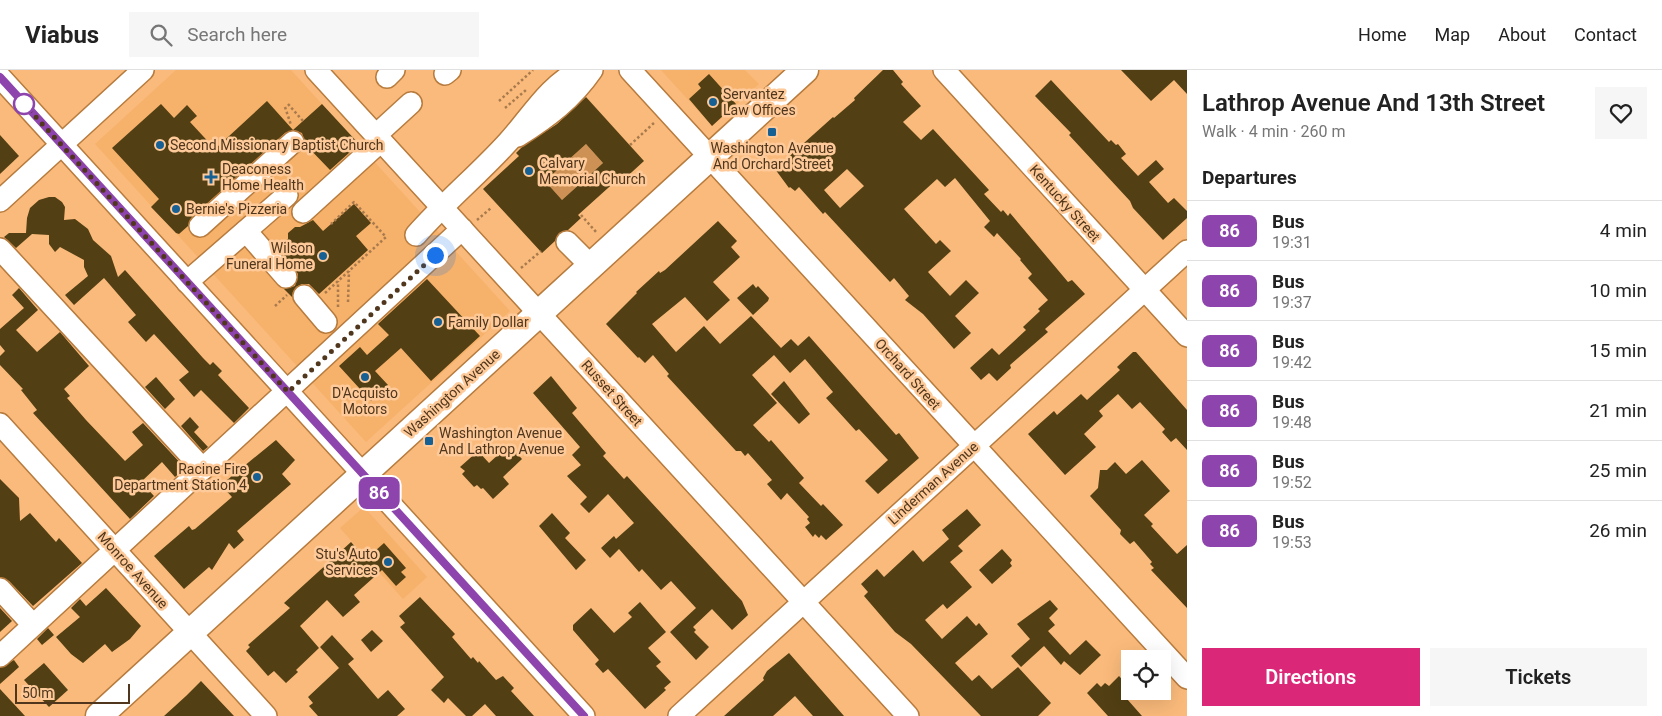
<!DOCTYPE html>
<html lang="en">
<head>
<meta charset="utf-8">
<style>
	body { margin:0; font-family:Roboto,sans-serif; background:#f6f6f6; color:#222; height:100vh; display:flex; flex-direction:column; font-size:19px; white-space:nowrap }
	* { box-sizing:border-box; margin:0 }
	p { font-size:16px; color:#767676 }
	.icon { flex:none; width:28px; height:28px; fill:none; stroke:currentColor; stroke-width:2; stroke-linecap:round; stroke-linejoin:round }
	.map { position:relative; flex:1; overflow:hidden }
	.panel { display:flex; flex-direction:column; background:#fff; width:475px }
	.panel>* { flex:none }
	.badge { padding:0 10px; border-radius:8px; font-size:18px; line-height:32px }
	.tools { position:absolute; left:1121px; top:580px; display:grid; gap:10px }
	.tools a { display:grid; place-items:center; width:50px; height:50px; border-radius:0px; background:#fff; box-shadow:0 5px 20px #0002; font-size:25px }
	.scale { position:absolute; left:15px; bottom:12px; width:115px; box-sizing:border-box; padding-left:5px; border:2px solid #50361c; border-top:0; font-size:14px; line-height:18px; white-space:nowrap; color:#50361c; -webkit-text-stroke:4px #feca99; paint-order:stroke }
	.you { position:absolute; width:25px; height:25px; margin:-12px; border:4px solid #fff; border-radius:50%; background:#1a73e8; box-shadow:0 0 0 8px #1a73e833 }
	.map>.badge { position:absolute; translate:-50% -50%; box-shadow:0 0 0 2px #fff }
	h2 { padding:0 15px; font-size:19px; line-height:45px }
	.round { display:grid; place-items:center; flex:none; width:52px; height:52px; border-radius:0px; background:#f6f6f6 }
	.head { display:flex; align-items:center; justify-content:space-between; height:85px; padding:0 15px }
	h1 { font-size:24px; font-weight:600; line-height:38px }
	.cta { display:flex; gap:10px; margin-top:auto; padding:10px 15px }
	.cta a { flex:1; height:58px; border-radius:0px; background:#db2777; color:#fff; font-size:20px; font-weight:600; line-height:58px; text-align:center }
	.cta a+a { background:#f6f6f6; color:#222 }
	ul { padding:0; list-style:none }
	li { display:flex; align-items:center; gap:15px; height:60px; padding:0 15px; border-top:1px solid #e0e0e0 }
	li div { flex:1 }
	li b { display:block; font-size:19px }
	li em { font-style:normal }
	li .badge { min-width:55px; font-weight:700; text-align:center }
	header { display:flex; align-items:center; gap:30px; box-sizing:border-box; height:70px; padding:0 25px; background:#fff; border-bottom:1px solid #e0e0e0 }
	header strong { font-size:24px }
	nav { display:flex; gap:28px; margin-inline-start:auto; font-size:18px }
	.search { width:350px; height:45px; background:#f6f6f6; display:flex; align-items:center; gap:12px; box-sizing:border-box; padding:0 18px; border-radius:0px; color:#767676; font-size:19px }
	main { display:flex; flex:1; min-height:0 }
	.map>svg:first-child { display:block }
	.built { fill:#f6b16b }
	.green { fill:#cd9155 }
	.building { fill:#523f13; fill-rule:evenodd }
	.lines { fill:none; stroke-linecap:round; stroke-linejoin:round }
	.minor-casing { stroke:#b77b3d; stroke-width:24 }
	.major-casing { stroke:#b77b3d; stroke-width:29 }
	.path { stroke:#a87a4d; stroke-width:2.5; stroke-dasharray:2.5 2.5; stroke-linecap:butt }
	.minor { stroke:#fff; stroke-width:21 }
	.major { stroke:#fff; stroke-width:26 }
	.line-casing { stroke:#fff; stroke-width:11 }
	.line { stroke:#8e44ad; stroke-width:8 }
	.walk { stroke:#50361c; stroke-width:5; stroke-dasharray:0 9 }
	.poi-dot { fill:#166094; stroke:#feca99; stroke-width:2 }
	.stop-dot { fill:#fff; stroke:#8e44ad; stroke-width:2.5 }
	.labels { text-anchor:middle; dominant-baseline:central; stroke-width:5; stroke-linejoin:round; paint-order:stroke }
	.poi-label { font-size:14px; fill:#50361c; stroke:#feca99; text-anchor:start }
	.street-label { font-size:14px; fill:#50361c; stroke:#feca99 }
</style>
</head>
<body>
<header>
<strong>Viabus</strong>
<div class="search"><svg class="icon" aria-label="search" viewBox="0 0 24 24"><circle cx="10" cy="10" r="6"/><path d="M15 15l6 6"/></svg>Search here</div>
<nav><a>Home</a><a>Map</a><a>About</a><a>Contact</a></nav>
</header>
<main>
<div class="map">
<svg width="1187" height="646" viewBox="0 0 1187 646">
	<rect width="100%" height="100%" fill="#faba7b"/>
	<g class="built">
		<path d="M176 0H291L510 241 366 372 95 74Z"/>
		<path d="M661 0H745L759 14 712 56Z"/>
		<path d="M364 437 427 507 403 529 340 458Z"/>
	</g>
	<path class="green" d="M586 74 603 93 562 130 545 111Z"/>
	<g class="building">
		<path d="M883 0H893L903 12 901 14 921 36 903 52 921 70 933 59 989 120 984 124 1001 142 1003 140 1008 146 1010 143 1068 212 1072 210 1085 224 1045 259 1048 262 1010 295 1011 298 997 311 989 303 981 310 970 298 992 278 999 285 1026 260 1023 257 1040 241 1038 239 1048 230 1028 208 1032 204 1020 190 1021 189 997 163 994 167 984 157 990 151 955 108 945 117 937 109 904 139 936 174 940 170 951 181 928 202 950 226 966 210 979 223 955 246 971 263 954 279 923 244 905 230 909 226 894 208 890 212 825 142 823 144 799 117 795 121 790 117 789 118 775 99 833 47 834 48 855 30 854 28ZM847 99 864 116 840 138 824 120Z"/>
		<path d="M1121 0H1187V24L1174 10 1151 31Z"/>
		<path d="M709 4 736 34 712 56 689 29 701 18 698 14Z"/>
		<path d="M1051 10 1109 72 1111 70 1116 75 1118 74 1126 84 1121 88 1138 106 1156 90 1164 99 1149 112 1168 133 1174 128 1187 141V148L1163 170 1133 138 1130 131 1069 65 1071 63 1035 26Z"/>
		<path d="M586 27 644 91 621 112 618 109 578 145 581 148 568 160 559 163 555 171 542 183 483 119 519 86 516 83 522 77 557 54ZM586 74 603 93 562 130 545 111Z"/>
		<path d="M267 31 293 60 285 63 192 147 188 156 179 164 176 163 151 137 159 129 112 78 161 34 174 48 187 35 197 46 190 52 215 79Z"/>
		<path d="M322 34 359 74 330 100 305 74 302 63 293 60Z"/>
		<path d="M0 65 19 86 0 104Z"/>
		<path d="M49 127H55L62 132 65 137 64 150 75 149 88 159 93 170 111 186 118 207 125 200 203 288 210 295 213 292 222 301 218 305 249 338 234 353 201 320 194 327 179 310 189 302 154 264 146 272 128 252 136 245 104 208 74 235 65 225 88 206 84 197V190L60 177 55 182 49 174V165L32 164 16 178 4 167 9 163H26L27 148 30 138 39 130Z"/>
		<path d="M354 134 371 153 356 166 368 180 319 224 309 214H302L296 217 292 227 284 219 295 216 298 204 278 178 288 169V163L295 157H300L313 150 323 161Z"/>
		<path d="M718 151 737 171 731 177 740 187 713 212 730 230 707 251 685 227 652 254 676 282 704 256 720 274 751 246 781 278 791 269 798 276 809 266 896 365 899 363 919 388 878 424 865 411 888 390 859 359 856 361 826 328 833 322 805 289 790 303 774 285 752 305 777 333 753 355 769 372 771 370 804 408 799 413 821 436 823 434 843 455 826 470 821 465 819 468 815 464 813 467 805 457 810 453 807 449 809 447 787 423 781 430 767 414 772 410 748 383 745 386 741 381H736L667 306 669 304 653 285 645 293 639 287 638 288 606 254 637 223 636 222 659 201 660 203 665 200Z"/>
		<path d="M427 209 480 266 431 311 401 278 375 301 388 315 371 331 339 296 360 277 367 285 389 265 378 254Z"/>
		<path d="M753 214 756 218 758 216 769 228 768 231 753 245 737 228Z"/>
		<path d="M19 218 38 240 16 260 37 282 60 262 89 296 64 319 70 326 67 328 86 350 125 391 143 375 132 362 143 353 185 398 175 407 162 392 141 412 154 426 130 449 33 343 37 340 21 320 23 319 0 295V286L5 281 0 275V259L24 238 12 225Z"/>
		<path d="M1133 282H1136L1187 340V380L1176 368 1171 372 1162 362 1165 359 1140 332 1132 339 1118 324 1099 341 1103 346 1084 364 1096 377 1065 405 1028 364 1054 341 1057 345 1081 324 1087 330 1120 300 1117 297Z"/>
		<path d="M551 306 577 338 572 343 606 383 603 386 624 409 627 406 742 531 748 545 732 560 712 539 693 557 696 560 694 562 709 577 696 590 670 562 696 538 671 511 661 520 642 499 639 502 619 479 610 488 601 478 614 466 616 469 634 453 608 424 589 443 580 434 587 427 567 406 581 395 572 385 580 377 533 323Z"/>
		<path d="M156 307 175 329 165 339 145 317Z"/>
		<path d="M784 311 810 344 799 354 771 324Z"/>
		<path d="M190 347 199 357 194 362 208 377 203 381 181 356Z"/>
		<path d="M276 370 295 390 282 404 291 414 237 461 244 470 234 479 229 473 212 500 209 497 184 519 154 486 189 456 192 460 195 459 232 427 221 415Z"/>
		<path d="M509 375 522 389 503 407 509 414 493 429 483 418 481 419 477 415 474 417 462 404 465 401 460 397 478 381 489 393Z"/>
		<path d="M1142 390 1170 421 1144 445 1153 454 1151 456 1177 484 1187 475V538L1151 500 1154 498 1150 494 1152 492 1134 471 1130 474 1120 464 1121 460 1090 426 1098 418 1100 400H1107L1115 392 1126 404Z"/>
		<path d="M0 409 19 428 20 451 30 443 56 472 59 468 82 493 33 536 9 511 0 507Z"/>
		<path d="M967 439 981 455 958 476 963 481 950 492 972 517 947 539 943 534 925 550 942 569 967 546 976 556 979 553 988 564 955 593 972 611 979 605 992 619 1018 597 1051 633 1038 646H981L911 574 895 562 864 526 868 522 861 514 877 499 884 507 913 480 923 492 949 469 942 460Z"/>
		<path d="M552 443 570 463 565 468 586 490 576 500 539 456Z"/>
		<path d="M351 472 366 489 384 473 406 498 401 502 406 507 396 516 382 500 354 525 360 532 343 547 327 530 300 556 319 578 296 600 298 602 286 613 274 601 268 606 246 581 250 577 248 575 290 538 284 533Z"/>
		<path d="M1002 479 1012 490 1010 493 1012 496 992 514 979 500Z"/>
		<path d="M106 518 141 556 130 569 112 582 105 574 83 593 71 584 56 567 80 547 71 538 80 529 86 536Z"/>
		<path d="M420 527 455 564 452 567 471 589 473 587 478 593 479 591 496 610 503 606 514 618 511 621 534 646H496L485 634 472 646H466L448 628 444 633 431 620 444 607 400 557 405 553 399 546Z"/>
		<path d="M1050 530 1058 539 1049 548 1055 555 1048 561 1070 585 1086 570 1101 585 1080 605 1064 591 1061 595 1044 576 1021 597 1011 586 1030 569 1017 554Z"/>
		<path d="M640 532 666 562 648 578 661 592 656 596 671 612 664 618 666 620 645 639 608 599 603 603 595 594 599 590 573 560V555L591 538 614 563 632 547 628 543Z"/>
		<path d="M0 538 12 551 0 562Z"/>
		<path d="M48 558 54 565 42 575 37 569Z"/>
		<path d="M372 560 383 571 371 582 361 570Z"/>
		<path d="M332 565 354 589 348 594 378 629 388 620 405 639 397 646H318L309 636 313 633 308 627 339 598 320 577Z"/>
		<path d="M789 583 844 646H813L795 626 773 646H724L764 610 763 608 767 601Z"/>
		<path d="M14 590 19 597 0 614V598Z"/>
		<path d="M44 593 68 620 49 637 24 610Z"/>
		<path d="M1119 606 1130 618V626L1127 629 1142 646H1108L1087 623 1097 613 1101 617 1105 613 1109 616Z"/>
		<path d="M201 611 234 646H164L186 626Z"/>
		<path d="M0 619 25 646H0Z"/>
	</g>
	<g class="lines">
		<defs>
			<g id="minor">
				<path d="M316 0 908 646"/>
				<path d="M630 0 1187 608"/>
				<path d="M944 0 1187 266"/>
				<path d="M445 4 450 0"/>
				<path d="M0 7 584 646"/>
				<path d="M387 7 394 0"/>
				<path d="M376 65 411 33"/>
				<path d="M518 66C548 47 572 29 592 0"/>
				<path d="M0 131 143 0"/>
				<path d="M303 142 381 71"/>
				<path d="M200 156 293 72"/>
				<path d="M246 161 286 207"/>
				<path d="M416 165C445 132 479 104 508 72 531 47 548 16 580 0"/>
				<path d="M567 172 591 196"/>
				<path d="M0 179 203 399"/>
				<path d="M187 212 287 125"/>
				<path d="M304 226 326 252"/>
				<path d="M0 354 266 646"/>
				<path d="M0 519 33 555"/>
				<path d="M0 586 462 159"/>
				<path d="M679 646 1187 181"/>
			</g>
			<path id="major" d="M99 646 805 0"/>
		</defs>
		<use href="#minor" class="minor-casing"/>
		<use href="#major" class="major-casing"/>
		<g class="path">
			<path d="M499 31 533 0"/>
			<path d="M288 34 303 51"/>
			<path d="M285 37 291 55"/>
			<path d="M505 38 526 20"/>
			<path d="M630 75 655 52"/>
			<path d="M581 145 597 163"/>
			<path d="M477 150 491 138"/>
			<path d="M521 198 541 181"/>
			<path d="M325 223 386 167 354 132 331 154"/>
			<path d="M348 232 349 201"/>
			<path d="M275 236 287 225"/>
			<path d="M338 237V211"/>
		</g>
		<use href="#minor" class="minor"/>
		<use href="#major" class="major"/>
	</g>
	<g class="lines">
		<defs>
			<path id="line" d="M0 7 584 646"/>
		</defs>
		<use href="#line" class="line-casing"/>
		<use href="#line" class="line"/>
		<path class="walk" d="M24 34 288 322 435 185"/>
	</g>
	<g class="poi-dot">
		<circle cx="713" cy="32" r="5"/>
		<rect x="767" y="57" width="10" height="10" rx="2.5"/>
		<circle cx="160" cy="75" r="5"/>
		<circle cx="529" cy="101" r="5"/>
		<path d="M208.5 99.5h5v5h5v5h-5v5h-5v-5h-5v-5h5z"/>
		<circle cx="176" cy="139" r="5"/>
		<circle cx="323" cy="186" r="5"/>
		<circle cx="438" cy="252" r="5"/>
		<circle cx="365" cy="307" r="5"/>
		<rect x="424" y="366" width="10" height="10" rx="2.5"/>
		<circle cx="257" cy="407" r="5"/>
		<circle cx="388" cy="492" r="5"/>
	</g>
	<circle class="stop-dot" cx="24" cy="34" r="10"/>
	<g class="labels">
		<g class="poi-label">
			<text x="723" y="24">Servantez<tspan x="723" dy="16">Law Offices</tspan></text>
			<text x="170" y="75">Second Missionary Baptist Church</text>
			<text x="772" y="78" text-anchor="middle">Washington Avenue<tspan x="772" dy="16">And Orchard Street</tspan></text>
			<text x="539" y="93">Calvary<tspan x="539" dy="16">Memorial Church</tspan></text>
			<text x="222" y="99">Deaconess<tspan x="222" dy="16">Home Health</tspan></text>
			<text x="186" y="139">Bernie's Pizzeria</text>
			<text x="313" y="178" text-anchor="end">Wilson<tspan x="313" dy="16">Funeral Home</tspan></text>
			<text x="448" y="252">Family Dollar</text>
			<text x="365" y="323" text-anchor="middle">D'Acquisto<tspan x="365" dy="16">Motors</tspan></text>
			<text x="439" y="363">Washington Avenue<tspan x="439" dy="16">And Lathrop Avenue</tspan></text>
			<text x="247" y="399" text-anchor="end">Racine Fire<tspan x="247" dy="16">Department Station 4</tspan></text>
			<text x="378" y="484" text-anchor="end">Stu's Auto<tspan x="378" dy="16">Services</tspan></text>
		</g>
		<g class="street-label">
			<text transform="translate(1065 133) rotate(48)">Kentucky Street</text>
			<text transform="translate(908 304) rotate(48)">Orchard Street</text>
			<text transform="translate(452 323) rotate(-42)">Washington Avenue</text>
			<text transform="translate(612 323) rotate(48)">Russet Street</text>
			<text transform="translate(933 413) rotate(-42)">Linderman Avenue</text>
			<text transform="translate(133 500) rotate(48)">Monroe Avenue</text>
		</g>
	</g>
</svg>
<div class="tools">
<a><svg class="icon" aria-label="locate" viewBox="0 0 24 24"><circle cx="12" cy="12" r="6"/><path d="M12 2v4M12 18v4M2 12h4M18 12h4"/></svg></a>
</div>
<div class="scale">50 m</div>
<div class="you" style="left:435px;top:185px"></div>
<b class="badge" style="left:379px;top:423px;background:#8e44ad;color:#fff">86</b>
</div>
<section class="panel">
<div class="head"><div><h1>Lathrop Avenue And 13th Street</h1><p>Walk · 4 min · 260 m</p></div><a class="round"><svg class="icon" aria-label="heart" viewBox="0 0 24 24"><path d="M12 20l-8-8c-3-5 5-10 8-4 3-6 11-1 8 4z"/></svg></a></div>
<h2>Departures</h2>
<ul>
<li><span class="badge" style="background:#8e44ad;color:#fff">86</span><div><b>Bus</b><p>19:31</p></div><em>4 min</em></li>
<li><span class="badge" style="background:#8e44ad;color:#fff">86</span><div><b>Bus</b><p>19:37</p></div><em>10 min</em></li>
<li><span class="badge" style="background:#8e44ad;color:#fff">86</span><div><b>Bus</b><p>19:42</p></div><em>15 min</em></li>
<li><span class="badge" style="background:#8e44ad;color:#fff">86</span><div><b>Bus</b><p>19:48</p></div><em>21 min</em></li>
<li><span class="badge" style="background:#8e44ad;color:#fff">86</span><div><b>Bus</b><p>19:52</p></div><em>25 min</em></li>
<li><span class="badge" style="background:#8e44ad;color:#fff">86</span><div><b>Bus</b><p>19:53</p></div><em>26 min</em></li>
</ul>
<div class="cta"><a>Directions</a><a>Tickets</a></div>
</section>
</main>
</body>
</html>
